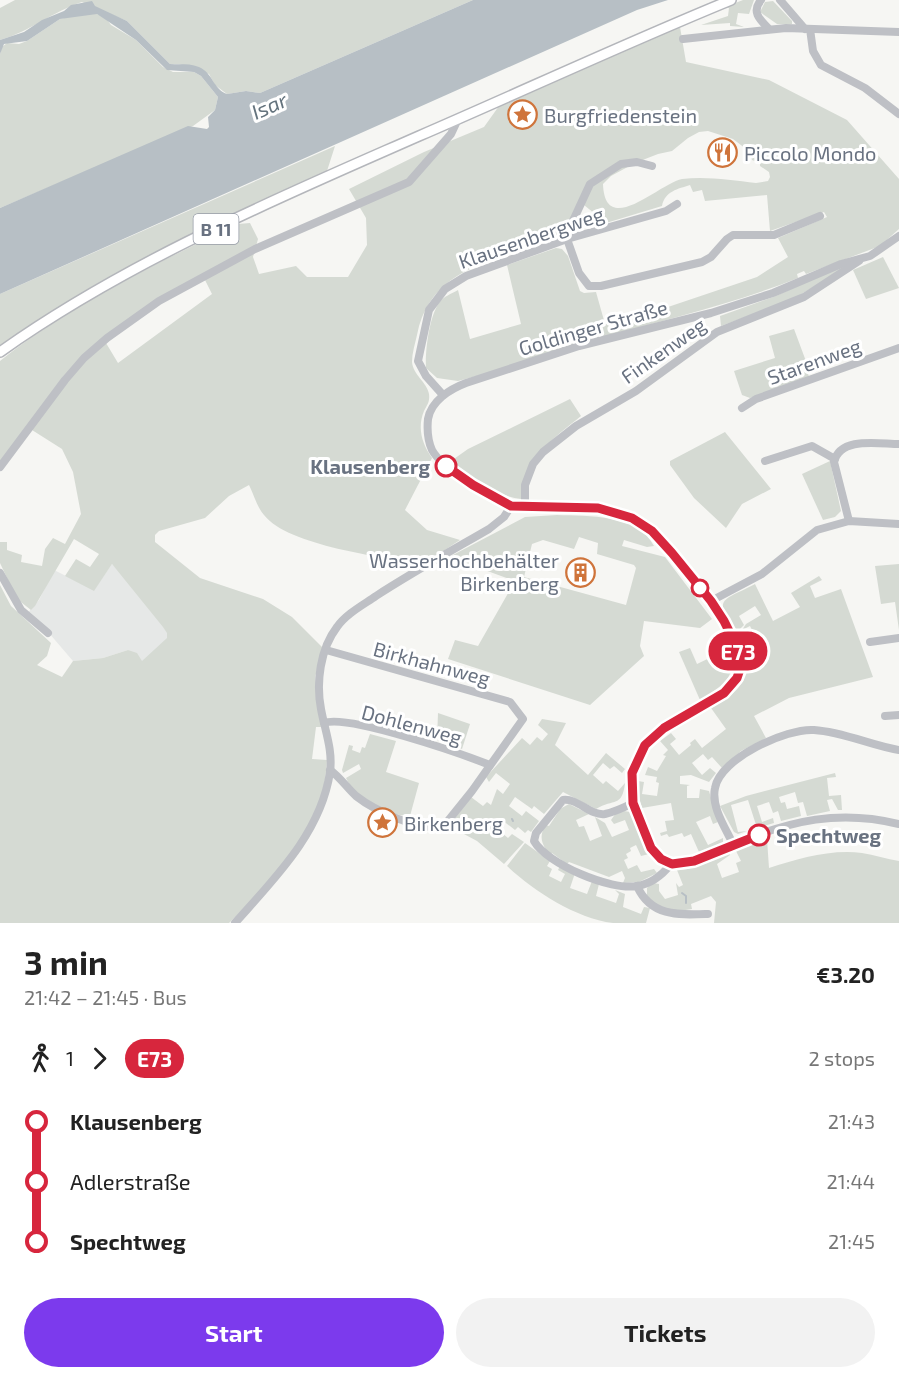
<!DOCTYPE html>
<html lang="en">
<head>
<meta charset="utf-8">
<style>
	body { margin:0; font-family:"Exo 2",sans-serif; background:#f2f2f2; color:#222; height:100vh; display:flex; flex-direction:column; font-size:22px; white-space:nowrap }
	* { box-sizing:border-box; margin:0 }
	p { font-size:20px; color:#767676 }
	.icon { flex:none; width:33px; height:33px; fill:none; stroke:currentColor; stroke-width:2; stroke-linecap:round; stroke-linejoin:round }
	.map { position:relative; height:923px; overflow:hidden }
	.sheet { display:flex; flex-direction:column; background:#fff; flex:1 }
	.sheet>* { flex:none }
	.badge { padding:0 12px; border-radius:20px; font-size:21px; line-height:39px }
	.map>.badge { position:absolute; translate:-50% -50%; box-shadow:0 0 0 3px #fff }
	.legs { display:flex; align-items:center; gap:9px; height:66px; padding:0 24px; font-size:20px }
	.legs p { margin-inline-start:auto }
	.headline { display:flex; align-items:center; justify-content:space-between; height:102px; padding:0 24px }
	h1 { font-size:33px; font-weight:700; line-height:45px }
	.action { display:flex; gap:12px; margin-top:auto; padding:12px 24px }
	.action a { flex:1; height:69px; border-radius:36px; background:#7c3aed; color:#fff; font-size:24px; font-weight:700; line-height:69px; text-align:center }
	.action a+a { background:#f2f2f2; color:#222 }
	ul { padding:0 24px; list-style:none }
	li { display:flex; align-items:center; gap:21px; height:60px; font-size:22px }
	li i { display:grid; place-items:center; width:9px; height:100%; margin:0 8px; background:currentColor }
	li i::after { content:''; width:15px; height:15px; margin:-8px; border:4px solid; border-radius:50%; background:#fff }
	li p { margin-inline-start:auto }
	li:first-child i { background:linear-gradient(#0000 50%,currentColor 0) }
	li:last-child i { background:linear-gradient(currentColor 50%,#0000 0) }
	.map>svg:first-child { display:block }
	.built { fill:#e6e8e7 }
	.green { fill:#d5dad3; fill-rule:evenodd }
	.water { fill:#b7bfc5 }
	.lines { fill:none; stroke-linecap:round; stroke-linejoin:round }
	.stream { stroke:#b7bfc5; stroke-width:2 }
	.major-casing { stroke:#b4b6bb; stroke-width:12 }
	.minor { stroke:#bec0c5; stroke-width:8 }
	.major { stroke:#fff; stroke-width:9 }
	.line-1-casing { stroke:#fff; stroke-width:14 }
	.line-1 { stroke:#d7263d; stroke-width:9 }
	.stop-1-dot { fill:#fff; stroke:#d7263d; stroke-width:3 }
	.labels { text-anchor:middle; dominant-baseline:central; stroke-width:6; stroke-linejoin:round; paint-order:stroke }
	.shield { fill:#fff; stroke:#969ca7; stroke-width:1.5 }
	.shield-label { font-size:18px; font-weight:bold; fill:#697281 }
	.poi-label { font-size:20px; fill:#697281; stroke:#fff; text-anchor:start }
	.street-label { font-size:20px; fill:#697281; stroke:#fff }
	.stop-label { font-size:20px; font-weight:bold; fill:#697281; stroke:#fff; text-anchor:end }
	.water-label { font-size:21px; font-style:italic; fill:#64737d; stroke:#fff }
</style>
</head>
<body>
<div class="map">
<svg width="899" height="923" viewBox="0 0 899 923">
	<rect width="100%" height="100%" fill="#f6f6f3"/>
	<path class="built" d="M112 564 177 630 143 664 128 650 103 658 73 661 49 633 26 615 39 600 54 570 94 590Z"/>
	<g class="green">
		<path d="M15 0H473L260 93 246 91 227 94 215 85 209 74 179 64H170L127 21 82 2C54 11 29 32 0 40V8Z"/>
		<path d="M743 0H754L749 14 738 13 736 24 744 27 730 26V23L701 25 728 16 729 8 725 7Z"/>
		<path d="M773 1 792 21V24H777L760 12 765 2Z"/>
		<path d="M81 14H97L105 17 111 25 136 40 163 67 173 72H194L201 76 218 97 215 110 193 126 0 208V54L2 47 7 43 19 44 27 41 60 19Z"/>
		<path d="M680 27 686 62 769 80 847 120 899 179V229L880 246 806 274 804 271 797 274 798 278C733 304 667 319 600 338 552 351 506 369 458 381L437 378 426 368C425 352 429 317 439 303 444 296 451 294 458 290L470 339 521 324 507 265 556 248 562 249 568 256 580 291 584 293 596 292 605 324 668 307 757 277 788 257 778 238 827 217 824 212 770 231 767 195 705 201 702 190 693 192 690 185C678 189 665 191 662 206L606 223 584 205C576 213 566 230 557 235 502 262 431 263 417 335 415 344 412 353 412 362 413 375 427 382 429 394 430 402 427 405 424 411 417 428 422 444 432 458L405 510 427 530 460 540 422 565C384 557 288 546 264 515 257 507 254 495 249 485L229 496 205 518 159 531 155 535V542L200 578 263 599 292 617 323 648 315 677 322 727H316L312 759 327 760C326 775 324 792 319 806 306 841 257 897 229 923H0V585L11 606 51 643 47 656 37 665 62 677 73 661 103 658 128 650 137 653 142 661 167 638V633L163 627 112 564 94 591 65 576 76 559 90 567 99 554 74 539 35 606 31 610 17 599 0 563V542H7V550L22 555 21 562 42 566 45 549 53 538 65 544 81 514 73 472 62 449 32 430 0 462V361C68 307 160 261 238 224L250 223 258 239 253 257 259 274 296 266 307 277H348L367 245 366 218 349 189 424 152 484 127 499 106ZM708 131 733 139 750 152 752 160 760 163V166L769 172 770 177 768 181 756 183C732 180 705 176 682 179 660 183 605 239 603 184L611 176 635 163 658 154 672 151 688 138 699 132ZM205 280 212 294 118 363 106 343 163 301Z"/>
		<path d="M335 146 327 171C214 221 101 274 0 346V294Z"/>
		<path d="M883 257 899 288 866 299 853 270Z"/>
		<path d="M850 265 793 299 721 326 720 316 776 296 830 271Z"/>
		<path d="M794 329 810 372 808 373 809 377 750 398 742 395 734 371 775 358 769 336Z"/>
		<path d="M570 399 581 416C554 438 521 460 521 499 495 496 472 477 451 461L468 449Z"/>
		<path d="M725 432 771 489 742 504 726 528 694 498 670 465V461Z"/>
		<path d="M830 461 841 511 835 517 823 520 802 474Z"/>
		<path d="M557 515C588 516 638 514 654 546L647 547 624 540 622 546 665 557 712 619 700 628 644 621 640 646 644 656 590 705 448 659 455 640 478 646 515 581 449 557 525 517ZM579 537 598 543 597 554 634 565 636 568 626 605 524 577 532 544 543 540 574 549Z"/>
		<path d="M899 564V630L895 602 881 604 875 566Z"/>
		<path d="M819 576 822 580 810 586 815 598 841 589 873 677 789 698 754 716 766 738 741 751 722 768 712 757 708 760 703 754 692 763 702 775 710 768 716 773 709 782 691 775 680 776V784L690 785 687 786V798H699L700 789 709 791 718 822 713 824 710 816 696 822 708 845 723 838V843L699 852 691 834 684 837 682 833 669 837 667 834 661 836 660 833 667 831 665 821 674 820 671 803 642 808 639 797 638 781 644 782 642 794 657 796 659 783 656 782 657 777 645 775 648 767 657 771 666 756 663 755 668 750 660 741 671 733 676 739 670 744 679 755 691 745 690 743 695 739 702 748 726 729 711 708C739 693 760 672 740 639L753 632 750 626 742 630 746 624 761 615 755 606 739 616 744 625 736 633C713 597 721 602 755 584L773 621 800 607 791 593Z"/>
		<path d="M726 640C742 673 726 684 700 700L679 652 690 648 697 664 724 651 721 643Z"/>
		<path d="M438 713 470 724 462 749 437 740Z"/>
		<path d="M542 719 566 723 555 745 588 775 606 753 625 769 622 773 614 766 610 769 603 763 593 775 603 784 606 781 618 791 625 783C622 808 614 798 596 809L563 792 544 814 534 806 532 809 515 797 509 806 522 816 526 811 539 821 531 832 528 830 525 833 518 827 515 830 502 820 496 828 508 838 512 834 524 842 504 864 477 841 449 826 471 797 483 806 487 802 491 805 497 789 503 794 510 784 496 773 489 782 486 777 522 738 530 745 537 737 542 741 548 734 538 725Z"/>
		<path d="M370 734 396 741 386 772 419 783 410 816C405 815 401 816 396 814 377 810 354 795 346 778L361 769 359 764 343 773 342 770 349 745 353 746 352 750 360 753 362 747 365 748Z"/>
		<path d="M835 773 836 777 827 778 829 796 841 795 842 810H838L832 799 827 800 830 811 807 816 803 802 798 803 795 792 779 797 781 803 785 802 787 809 799 806 801 816 781 821 778 811 773 813 769 802 757 806 762 822 773 818 774 823 757 828 748 800 731 805 738 832 747 831 738 834 734 832 720 806 746 796Z"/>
		<path d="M569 804 589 814 576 820 579 827 584 826 590 841 602 836 595 817 605 823 612 837 629 830 625 820 614 824 611 820 616 813 624 811 630 812 649 854 641 856 636 845 630 848 631 851 626 854 628 858 624 860 628 869 637 865 641 872 654 869 657 873 639 882 623 883 625 878 622 871 609 877 569 862 567 864 552 853 550 855C542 845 538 836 546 825L549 826 559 811 558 810Z"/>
		<path d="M767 839 769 868C798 859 830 849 862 853 874 855 887 859 899 861V923H714L716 902 711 896 691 904 692 909C670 913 664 912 647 897V888L653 883 659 884V891L665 899 678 895 676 883 679 887 683 885 677 870 688 869 729 852 730 855 717 864 722 878 739 872 736 863 741 861 735 849Z"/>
		<path d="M525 843 550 861 547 866 552 869 549 876 561 882 565 874 558 870 560 866 575 873 570 888 587 894 592 881 599 884 596 896 616 903 619 894 615 890 625 894 623 907 641 914 644 907 650 908 646 923C635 923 624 923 613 923 575 918 534 891 507 866Z"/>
	</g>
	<path class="water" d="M473 0H668L637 10 0 294V208L188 126 207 129 209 127 208 117 215 110 218 97 201 76 194 72 167 70 136 40 97 14 60 19 27 41 4 44 0 54V40L24 32 42 20 64 11 71 5 92 1 95 6 127 21 170 64C180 65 189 63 199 67 213 73 213 89 227 94L246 91 260 93Z"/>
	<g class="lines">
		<g class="stream">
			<path d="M512 819 513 821"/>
			<path d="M682 893 686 896V903"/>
		</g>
		<defs>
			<path id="major" d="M0 352C128 261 276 199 419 136 523 91 626 43 731 0"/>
		</defs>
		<use href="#major" class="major-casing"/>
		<g class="minor">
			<path d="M761 0C751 12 760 20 769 29"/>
			<path d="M780 0 805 29"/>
			<path d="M810 29 813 51 821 65 865 88 899 114"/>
			<path d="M683 39 786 28 899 32"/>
			<path d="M652 166 637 162 621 164 590 184 572 223 567 239 579 273 589 286H601L702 262 711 257 727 239 733 235H774L820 216"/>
			<path d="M899 236 870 256 841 264 773 293 711 313 579 346 466 383C450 389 431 401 428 419 427 429 428 441 432 450 441 467 495 504 514 507 553 512 593 501 631 517 662 531 754 642 737 677 726 699 673 720 652 737 634 757 627 783 635 809 641 827 649 859 671 864 693 868 715 851 735 843 792 821 838 809 899 824"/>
			<path d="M443 395 426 376 418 361 429 310 445 289 466 276 567 239 666 211 677 204"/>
			<path d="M742 408 756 399 899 348"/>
			<path d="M765 461 812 446 835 459"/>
			<path d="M0 467 65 380 84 358 107 338 159 301 255 249 409 182 451 134 458 119"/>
			<path d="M525 507V485L533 464 543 452 576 426 636 391 717 332 804 297 859 261"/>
			<path d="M849 521 834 462C840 436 879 444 899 444"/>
			<path d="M0 573 21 610 48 633"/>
			<path d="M711 601 762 574 817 530 849 521 899 524"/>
			<path d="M870 642 899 638"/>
			<path d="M326 650 510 702 523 719 472 791 443 827C419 831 375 811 356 796 347 788 340 777 330 770"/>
			<path d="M885 716 899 715"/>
			<path d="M324 723C348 714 462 754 490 765"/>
			<path d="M633 803C625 807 614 812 605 814 590 816 578 798 563 800L536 833 534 841C547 864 611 891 637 886 651 884 663 874 671 864"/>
			<path d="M733 844C725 827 711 807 715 788 720 758 787 728 814 730 844 732 870 745 899 750"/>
			<path d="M637 886C651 917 679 915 708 914"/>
			<path d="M235 923C274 879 321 833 330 772 333 750 325 731 321 709 316 683 320 649 337 627 346 614 363 605 376 596 413 572 451 551 489 529L504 517 511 506"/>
		</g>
		<use href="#major" class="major"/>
	</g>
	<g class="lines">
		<defs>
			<path id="line-1" d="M446 466 473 485 511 506 598 508 632 518 652 531 672 553 711 601 724 621 738 649 740 669 737 678 724 693 664 728 645 745 632 773 633 803 651 848 661 859 672 864 694 861 759 835"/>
		</defs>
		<use href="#line-1" class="line-1-casing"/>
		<use href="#line-1" class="line-1"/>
	</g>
	<defs>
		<symbol id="sight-ring" viewBox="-11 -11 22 22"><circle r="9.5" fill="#fff" stroke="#cf743b" stroke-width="1.5"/><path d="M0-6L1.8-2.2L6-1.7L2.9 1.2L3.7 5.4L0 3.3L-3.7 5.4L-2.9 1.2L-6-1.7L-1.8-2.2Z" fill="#cf743b"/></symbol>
		<symbol id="restaurant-ring" viewBox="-11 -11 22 22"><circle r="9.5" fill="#fff" stroke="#cf743b" stroke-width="1.5"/><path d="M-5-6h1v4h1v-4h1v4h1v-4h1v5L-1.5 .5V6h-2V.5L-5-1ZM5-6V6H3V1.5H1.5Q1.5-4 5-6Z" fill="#cf743b"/></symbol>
		<symbol id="building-ring" viewBox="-11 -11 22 22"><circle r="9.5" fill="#fff" stroke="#cf743b" stroke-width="1.5"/><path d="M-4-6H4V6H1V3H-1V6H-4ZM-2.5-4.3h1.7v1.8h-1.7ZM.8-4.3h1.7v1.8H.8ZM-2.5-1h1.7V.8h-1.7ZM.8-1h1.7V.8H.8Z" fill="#cf743b"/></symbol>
	</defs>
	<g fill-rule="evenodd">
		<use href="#sight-ring" x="506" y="98" width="33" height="33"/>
		<use href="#restaurant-ring" x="706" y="136" width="33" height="33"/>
		<use href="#building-ring" x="564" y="556" width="33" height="33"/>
		<use href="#sight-ring" x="366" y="806" width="33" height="33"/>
	</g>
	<g class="stop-1-dot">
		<circle cx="446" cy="466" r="10"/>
		<circle cx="700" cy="588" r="8"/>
		<circle cx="759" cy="835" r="10"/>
	</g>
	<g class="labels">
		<rect class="shield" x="193.5" y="214" width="45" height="30" rx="4.5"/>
		<g class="shield-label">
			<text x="216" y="229">B 11</text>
		</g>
		<g class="poi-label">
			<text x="544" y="115">Burgfriedenstein</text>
			<text x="744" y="153">Piccolo Mondo</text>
			<text x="559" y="560" text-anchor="end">Wasserhochbehälter<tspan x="559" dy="23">Birkenberg</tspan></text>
			<text x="404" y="823">Birkenberg</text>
		</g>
		<g class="street-label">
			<text transform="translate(531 237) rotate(-19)">Klausenbergweg</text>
			<text transform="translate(593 327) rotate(-16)">Goldinger Straße</text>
			<text transform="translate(663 350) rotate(-35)">Finkenweg</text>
			<text transform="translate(814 361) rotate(-20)">Starenweg</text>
			<text transform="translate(432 663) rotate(15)">Birkhahnweg</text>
			<text transform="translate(412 724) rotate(15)">Dohlenweg</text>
		</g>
		<g class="stop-label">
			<text x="430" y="466">Klausenberg</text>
			<text x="776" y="835" text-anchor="start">Spechtweg</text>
		</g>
		<g class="water-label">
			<text transform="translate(269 105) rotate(-24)">Isar</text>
		</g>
	</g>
</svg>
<b class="badge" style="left:738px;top:651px;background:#d7263d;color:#fff">E73</b>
</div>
<section class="sheet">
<div class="headline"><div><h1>3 min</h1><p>21:42 – 21:45 · Bus</p></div><b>€3.20</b></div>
<div class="legs"><svg class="icon" aria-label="walk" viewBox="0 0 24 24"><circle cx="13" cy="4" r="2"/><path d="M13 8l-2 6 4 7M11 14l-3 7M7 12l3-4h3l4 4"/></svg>1<svg class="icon" aria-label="forward" viewBox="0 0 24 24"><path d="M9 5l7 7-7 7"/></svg><b class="badge" style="background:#d7263d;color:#fff">E73</b><p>2 stops</p></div>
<ul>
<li><i style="color:#d7263d"></i><b>Klausenberg</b><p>21:43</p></li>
<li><i style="color:#d7263d"></i><span>Adlerstraße</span><p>21:44</p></li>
<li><i style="color:#d7263d"></i><b>Spechtweg</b><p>21:45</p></li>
</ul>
<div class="action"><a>Start</a><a>Tickets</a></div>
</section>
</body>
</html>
